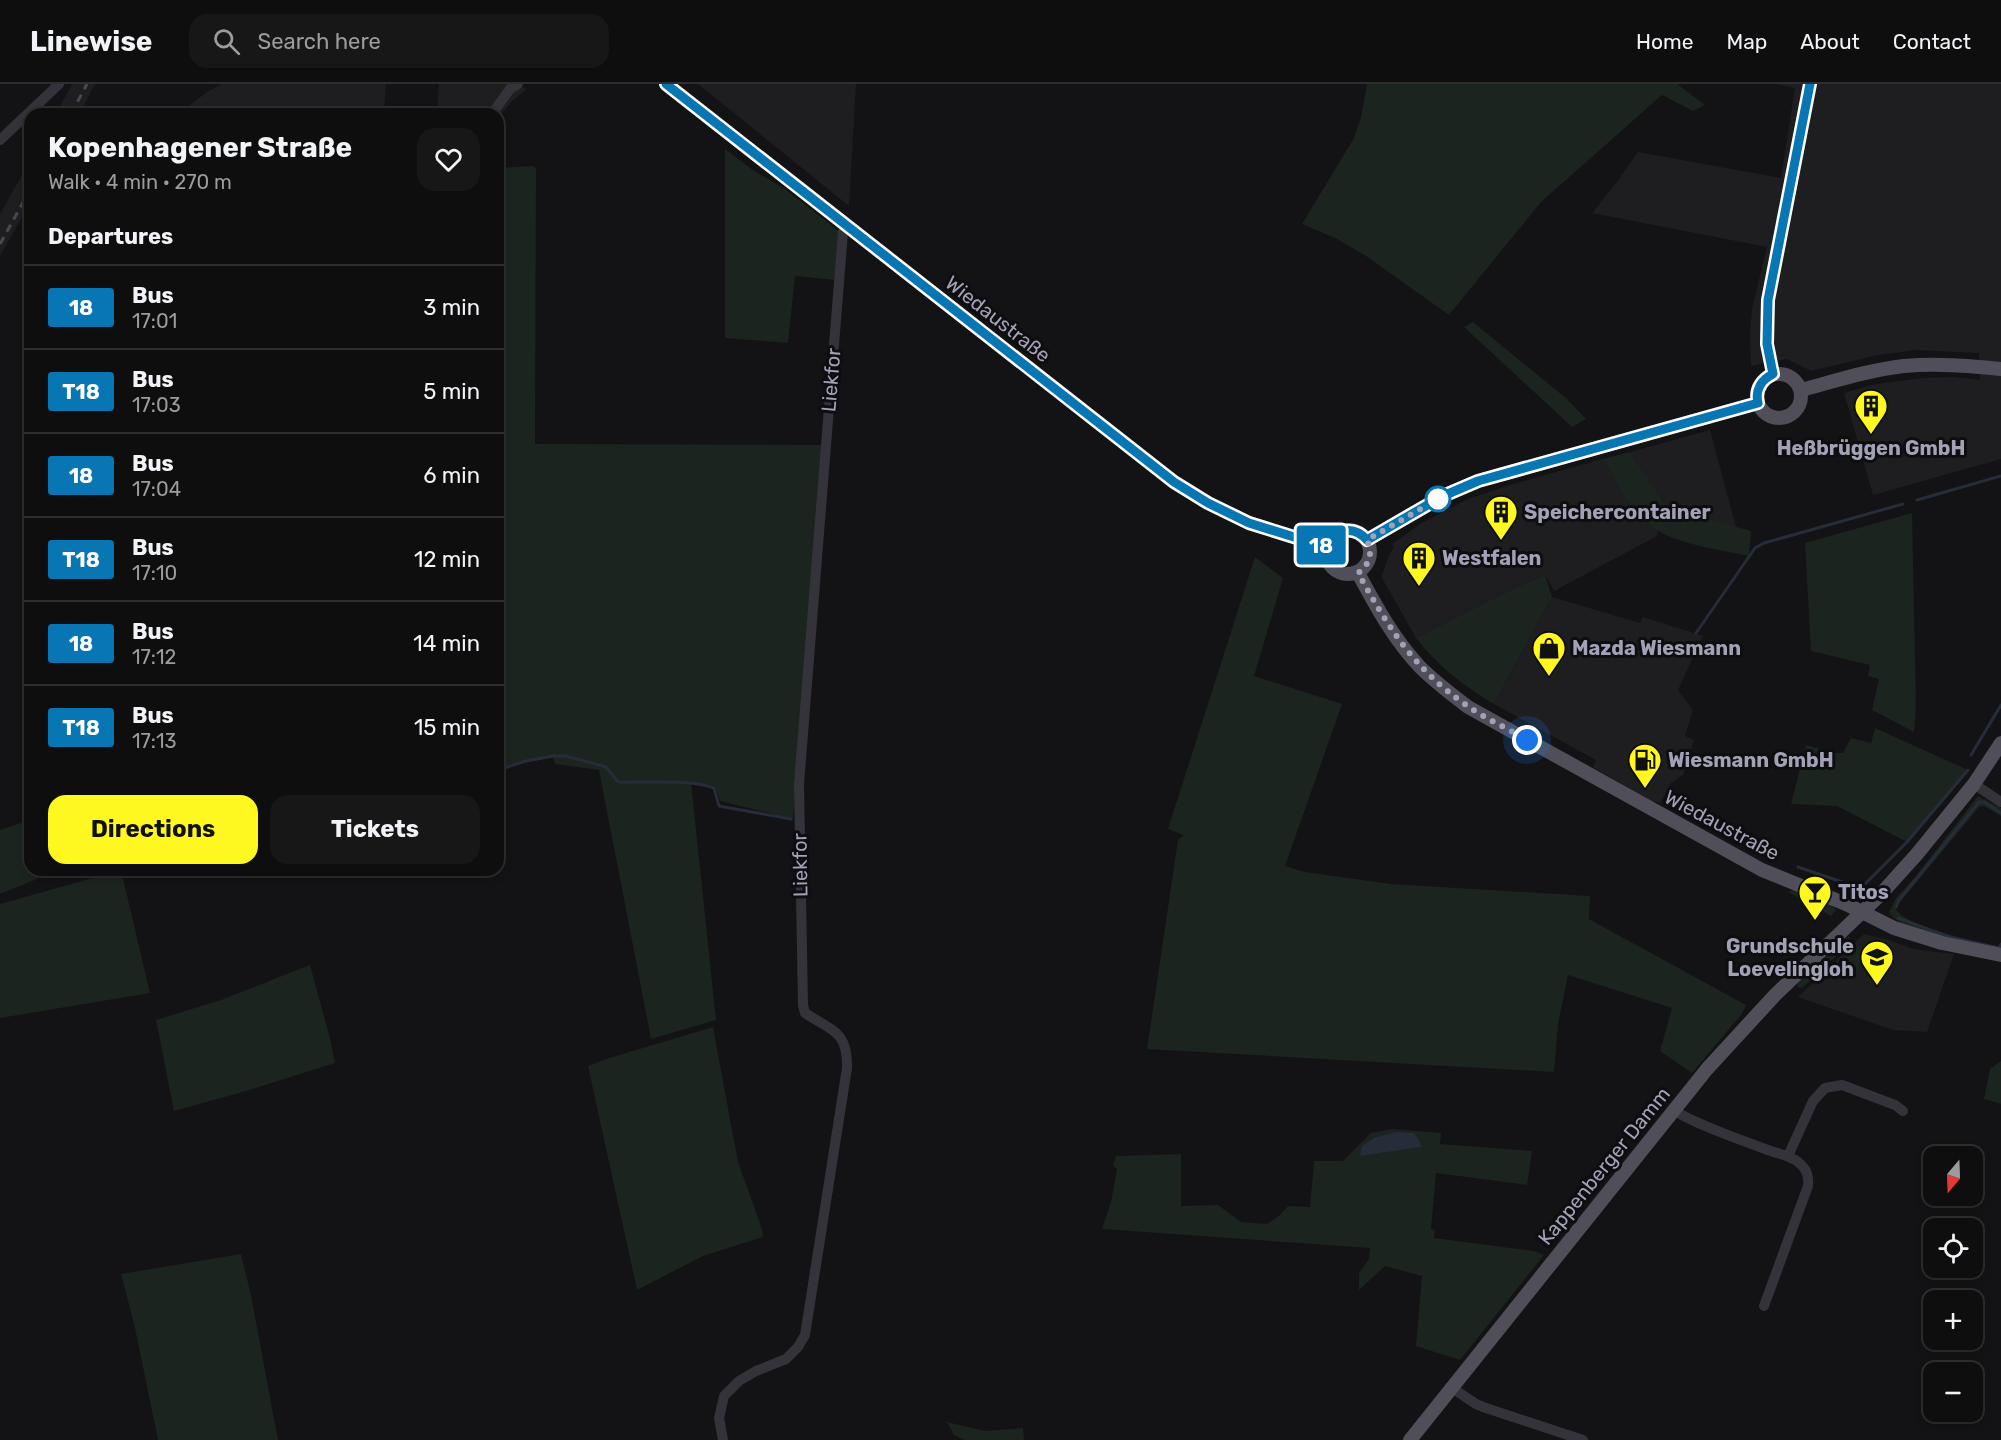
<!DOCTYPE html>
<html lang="en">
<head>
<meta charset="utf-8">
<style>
	body { margin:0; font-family:Rubik,sans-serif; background:#171718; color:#f1f3f6; height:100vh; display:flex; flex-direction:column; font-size:22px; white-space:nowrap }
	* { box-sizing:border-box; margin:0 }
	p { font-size:20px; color:#9b9c9e }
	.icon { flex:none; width:33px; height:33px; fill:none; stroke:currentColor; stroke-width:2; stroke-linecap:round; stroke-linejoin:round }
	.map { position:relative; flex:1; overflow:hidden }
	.details { position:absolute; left:24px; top:24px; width:480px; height:768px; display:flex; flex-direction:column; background:#0e0e0f; border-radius:18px; box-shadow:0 3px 9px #0003,0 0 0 2px #2e2e2f }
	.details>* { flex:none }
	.badge { padding:0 12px; border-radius:4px; font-size:21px; line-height:39px }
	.needle { width:39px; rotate:199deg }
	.controls { position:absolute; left:1923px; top:1062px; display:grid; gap:12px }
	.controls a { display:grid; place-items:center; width:60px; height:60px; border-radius:12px; background:#0e0e0f; box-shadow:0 3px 9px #0003,0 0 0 2px #2e2e2f; font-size:30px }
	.you { position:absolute; width:30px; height:30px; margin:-15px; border:4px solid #fff; border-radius:50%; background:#1a73e8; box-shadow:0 0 0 9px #1a73e833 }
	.map>.badge { position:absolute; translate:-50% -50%; box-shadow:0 0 0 3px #fff }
	h2 { padding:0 24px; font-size:22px; line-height:54px }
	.round { display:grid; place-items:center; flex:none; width:63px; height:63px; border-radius:18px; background:#171718 }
	.overview { display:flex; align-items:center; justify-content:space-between; height:102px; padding:0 24px }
	h1 { font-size:28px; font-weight:700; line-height:45px }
	.primary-button { display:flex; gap:12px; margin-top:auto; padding:12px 24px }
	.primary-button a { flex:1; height:69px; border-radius:18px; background:#fff820; color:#111; font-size:24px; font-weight:700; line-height:69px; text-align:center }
	.primary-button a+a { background:#171718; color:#f1f3f6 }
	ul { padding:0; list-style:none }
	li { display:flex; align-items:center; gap:18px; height:84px; padding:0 24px; border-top:2px solid #2e2e2f }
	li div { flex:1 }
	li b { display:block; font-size:22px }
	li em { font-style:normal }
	li .badge { min-width:66px; font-weight:700; text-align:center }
	header { display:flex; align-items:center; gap:36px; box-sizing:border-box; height:84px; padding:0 30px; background:#0e0e0f; border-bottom:2px solid #2e2e2f }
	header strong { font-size:28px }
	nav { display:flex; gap:33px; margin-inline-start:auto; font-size:21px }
	.search { width:420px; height:54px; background:#171718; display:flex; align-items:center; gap:15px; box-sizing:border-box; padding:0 21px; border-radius:18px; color:#9b9c9e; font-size:22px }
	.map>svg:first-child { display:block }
	.built { fill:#1e1e21 }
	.green { fill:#1c241f }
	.water { fill:#272c39 }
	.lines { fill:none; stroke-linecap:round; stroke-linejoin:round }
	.stream { stroke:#272c39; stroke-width:3 }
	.minor { stroke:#34333a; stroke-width:10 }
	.major { stroke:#504f59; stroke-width:14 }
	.rail { stroke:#484851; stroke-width:3; stroke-dasharray:8 6; stroke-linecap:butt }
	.line-casing { stroke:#fff; stroke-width:14 }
	.line { stroke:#0776b2; stroke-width:9 }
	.walk { stroke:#a2a2b6; stroke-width:6; stroke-dasharray:0 10.8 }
	.stop-dot { fill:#fff; stroke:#0776b2; stroke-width:3 }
	.labels { text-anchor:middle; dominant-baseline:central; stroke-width:6; stroke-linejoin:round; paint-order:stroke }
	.street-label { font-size:20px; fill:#a2a2b6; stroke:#0e0d0f }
	.poi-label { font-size:20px; font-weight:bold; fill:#a2a2b6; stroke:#0e0d0f; text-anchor:start }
</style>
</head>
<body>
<header>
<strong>Linewise</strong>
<div class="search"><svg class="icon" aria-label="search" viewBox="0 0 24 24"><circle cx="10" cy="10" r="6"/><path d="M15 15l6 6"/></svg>Search here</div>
<nav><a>Home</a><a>Map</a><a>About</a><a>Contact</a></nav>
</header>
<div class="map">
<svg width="2001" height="1356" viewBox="0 0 2001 1356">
	<rect width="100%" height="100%" fill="#131214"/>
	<g class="built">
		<path d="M72 0H95L80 30H56Z"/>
		<path d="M222 0H386L384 30H178L207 8Z"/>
		<path d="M439 0H515L527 5 511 18 498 35V30H437Z"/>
		<path d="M698 0H856L849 122 729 25Z"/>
		<path d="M1777 0H2001V375L1873 411 1844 309 1876 300 1923 294 1952 293 1980 296 1979 269 1916 266 1878 271 1811 287 1787 275 1751 282 1750 250 1752 225 1767 163 1592 129 1616 99 1638 68 1781 94 1795 4Z"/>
		<path d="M30 77V119L0 172V130Z"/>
		<path d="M1710 346 1736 443 1672 424 1664 418 1630 368Z"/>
		<path d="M1602 375 1633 422 1645 437 1658 447 1657 452 1554 507 1545 490 1494 514 1416 554 1383 496 1382 491 1389 471 1394 463 1392 460 1420 440 1468 415 1510 401Z"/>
		<path d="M1552 513 1640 539 1643 533 1703 552 1678 606 1693 626 1685 652 1694 656 1683 691 1671 699 1660 719 1649 716 1593 683 1596 676 1494 620Z"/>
		<path d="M1864 850 1889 856 1913 865 1954 870 1927 948 1893 946 1798 913Z"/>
	</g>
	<g class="green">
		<path d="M1367 0H1677L1705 21 1693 27 1662 11 1541 118 1449 231 1366 172 1337 155 1302 140 1354 54 1361 33Z"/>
		<path d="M725 65 753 86 785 105 839 147 835 196 795 192 788 259 725 254Z"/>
		<path d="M533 82 536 85 535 360 822 361 793 735 720 717 715 702 691 698 716 936 651 955 599 686 555 680 553 673 526 677 498 687V84Z"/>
		<path d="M1473 238 1567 315 1586 335 1572 343 1464 243Z"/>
		<path d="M1630 368 1664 418 1672 424 1751 447 1749 472C1718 465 1668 460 1645 437 1627 420 1616 395 1602 375Z"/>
		<path d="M1912 429 1916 622 1914 648 1872 626 1879 595 1868 592 1870 581 1811 567 1805 459Z"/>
		<path d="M1255 473 1283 494 1254 592 1342 620 1285 782 1305 788 1391 800 1590 812 1589 835 1746 921 1741 931 1692 989 1660 967 1672 924 1568 891 1558 940 1554 988 1147 965 1178 756 1184 751 1168 745Z"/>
		<path d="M1545 490 1552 513 1494 620C1463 602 1438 582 1416 554L1494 514Z"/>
		<path d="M1875 644 1968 686 1907 758 1837 722 1791 720 1806 661 1836 669H1843L1851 654 1871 659Z"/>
		<path d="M1978 712 2001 724V732L1984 722 1979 723 1901 817 1896 825C1905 843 1980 858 2001 863V867C1977 862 1900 849 1889 828L1896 814 1916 792Z"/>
		<path d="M30 736V786H39V791L37 795 0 810V746Z"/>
		<path d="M121 786 150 909 0 934V820Z"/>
		<path d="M1794 805 1829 819 1836 826 1831 832 1788 808Z"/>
		<path d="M1849 852 1851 857 1847 862 1802 904 1797 903 1798 899Z"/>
		<path d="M1856 861 1862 866 1857 890 1842 875Z"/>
		<path d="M310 881 330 954 335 979 246 1007 174 1027 156 936 221 916Z"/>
		<path d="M713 943 738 1078 762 1145 763 1153 703 1172 637 1206 588 982 606 975Z"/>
		<path d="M2001 977V1020L1984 1015 1990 985Z"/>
		<path d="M1392 1045 1441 1049 1440 1060 1532 1067 1527 1101 1436 1089 1431 1145 1435 1146 1434 1154 1534 1167 1544 1171 1460 1276 1416 1262 1422 1192 1385 1182 1359 1206V1189L1369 1175 1370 1164 1102 1145 1111 1118 1117 1085 1113 1081 1116 1072 1181 1070V1122L1218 1121 1241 1138 1267 1140 1280 1131 1288 1122 1310 1123 1314 1077H1343L1371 1049Z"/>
		<path d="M241 1170 251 1211 278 1356H158L135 1244 121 1190Z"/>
		<path d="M947 1338 985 1347 1023 1344 1024 1356H965L954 1351Z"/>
	</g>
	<path class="water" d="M1396 1048 1414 1049 1420 1058 1421 1063 1360 1072 1362 1062 1374 1054Z"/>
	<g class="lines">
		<g class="stream">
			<path d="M1917 416 2001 392"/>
			<path d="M1696 549 1755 464 1764 459 1903 420"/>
			<path d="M1971 671 2001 621"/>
			<path d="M498 686 526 677 553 672H566L606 683 618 698C643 699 693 695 714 704L719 722 791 735"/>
			<path d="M1798 783 1854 802H1863L1907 758 1968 686"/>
			<path d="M1896 823 1899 816 1979 718H1984L2001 729"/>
			<path d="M1898 834 1949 853 1999 864 2001 860"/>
		</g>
		<g class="minor">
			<path d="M492 30 510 5 518 0"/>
			<path d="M0 56 59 0"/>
			<path d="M1773 290 1767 260 1769 216 1810 0"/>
			<path d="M1974 700 2001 718"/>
			<path d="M1673 1026C1697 1041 1741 1056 1768 1066 1778 1070 1790 1071 1798 1078 1807 1085 1809 1092 1808 1102L1764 1222"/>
			<path d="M1788 1072 1813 1017 1825 1004 1842 1001 1895 1021 1903 1027"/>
			<path d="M1452 1304 1476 1320 1486 1324 1583 1356"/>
			<path d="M723 1356 719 1334 724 1312 739 1297 756 1287 786 1275 798 1263 805 1251 847 984C848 947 832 947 805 929L803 921 799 700 843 148 846 140"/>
		</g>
		<g class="major">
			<path d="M666 0 1174 398 1208 419 1249 439 1326 463"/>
			<circle cx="1779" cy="312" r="22"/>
			<path d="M1801 306C1835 297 1869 286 1904 282 1937 279 1969 282 2001 285"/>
			<circle cx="1348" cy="468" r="22"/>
			<path d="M1367 456 1443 412 1478 397 1758 319"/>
			<path d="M1358 489C1376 522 1394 556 1420 583 1435 598 1451 610 1468 623L1762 786 1846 820 1894 844 1942 859 2001 871"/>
			<path d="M1410 1356 1707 985 1775 911 1880 811 1917 770 1974 700 2001 659"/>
		</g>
		<g class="rail">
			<path d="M71 30 87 0"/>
			<path d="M0 160 30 106"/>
		</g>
	</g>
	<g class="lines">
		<defs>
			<path id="line" d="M666 0 1174 398 1208 419 1249 439 1326 463C1334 444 1354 441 1367 456L1443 412 1478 397 1758 319C1755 306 1761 296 1773 290L1767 260 1768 216 1810 0"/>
		</defs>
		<use href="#line" class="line-casing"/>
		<use href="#line" class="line"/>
		<path class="walk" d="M1438 415 1443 412 1367 456C1373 470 1370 480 1358 489 1389 544 1413 584 1466 621 1484 634 1507 644 1527 656"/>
	</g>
	<defs>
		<symbol id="building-pin" viewBox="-11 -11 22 30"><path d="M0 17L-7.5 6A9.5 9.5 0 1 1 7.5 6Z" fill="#fff820" stroke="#0e0d0f"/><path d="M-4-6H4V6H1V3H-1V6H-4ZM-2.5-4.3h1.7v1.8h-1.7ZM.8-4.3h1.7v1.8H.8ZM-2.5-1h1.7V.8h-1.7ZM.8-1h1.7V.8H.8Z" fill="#111"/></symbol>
		<symbol id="shop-pin" viewBox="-11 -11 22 30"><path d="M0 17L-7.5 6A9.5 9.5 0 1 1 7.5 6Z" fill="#fff820" stroke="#0e0d0f"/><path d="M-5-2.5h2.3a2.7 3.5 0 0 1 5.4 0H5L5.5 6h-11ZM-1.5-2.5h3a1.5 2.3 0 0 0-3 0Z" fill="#111"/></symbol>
		<symbol id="fuel-pin" viewBox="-11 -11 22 30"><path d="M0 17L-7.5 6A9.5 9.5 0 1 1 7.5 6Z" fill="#fff820" stroke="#0e0d0f"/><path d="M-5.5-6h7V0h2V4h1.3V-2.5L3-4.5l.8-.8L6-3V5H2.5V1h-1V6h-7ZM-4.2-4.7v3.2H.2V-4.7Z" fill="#111"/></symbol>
		<symbol id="bar-pin" viewBox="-11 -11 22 30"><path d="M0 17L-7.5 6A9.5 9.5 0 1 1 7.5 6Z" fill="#fff820" stroke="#0e0d0f"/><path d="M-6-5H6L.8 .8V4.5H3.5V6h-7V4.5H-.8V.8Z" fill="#111"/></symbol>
		<symbol id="school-pin" viewBox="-11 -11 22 30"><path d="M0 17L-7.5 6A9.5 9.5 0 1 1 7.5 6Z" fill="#fff820" stroke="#0e0d0f"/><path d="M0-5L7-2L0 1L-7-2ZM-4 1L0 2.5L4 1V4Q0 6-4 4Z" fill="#111"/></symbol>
	</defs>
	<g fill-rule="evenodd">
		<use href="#building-pin" x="1852" y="303" width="38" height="52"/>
		<use href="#building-pin" x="1482" y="409" width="38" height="52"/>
		<use href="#building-pin" x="1400" y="455" width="38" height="52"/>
		<use href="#shop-pin" x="1530" y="545" width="38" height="52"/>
		<use href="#fuel-pin" x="1626" y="657" width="38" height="52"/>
		<use href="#bar-pin" x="1796" y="789" width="38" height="52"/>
		<use href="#school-pin" x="1858" y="854" width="38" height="52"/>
	</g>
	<circle class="stop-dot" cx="1438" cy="415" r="12"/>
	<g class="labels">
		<g class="street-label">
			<text transform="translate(998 235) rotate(38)">Wiedaustraße</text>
			<text transform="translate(831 296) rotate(-85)">Liekfor</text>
			<text transform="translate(1722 741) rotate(28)">Wiedaustraße</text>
			<text transform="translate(800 781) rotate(-91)">Liekfor</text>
			<text transform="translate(1604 1082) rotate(-51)">Kappenberger Damm</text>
		</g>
		<g class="poi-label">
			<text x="1871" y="364" text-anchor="middle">Heßbrüggen GmbH</text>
			<text x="1524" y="428">Speichercontainer</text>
			<text x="1442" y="474">Westfalen</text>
			<text x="1572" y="564">Mazda Wiesmann</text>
			<text x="1668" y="676">Wiesmann GmbH</text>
			<text x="1838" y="808">Titos</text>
			<text x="1854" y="862" text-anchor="end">Grundschule<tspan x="1854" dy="23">Loevelingloh</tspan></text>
		</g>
	</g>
</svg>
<div class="controls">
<a><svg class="needle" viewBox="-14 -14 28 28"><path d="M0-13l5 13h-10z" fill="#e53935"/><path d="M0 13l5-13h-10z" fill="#9b9c9e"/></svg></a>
<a><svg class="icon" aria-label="locate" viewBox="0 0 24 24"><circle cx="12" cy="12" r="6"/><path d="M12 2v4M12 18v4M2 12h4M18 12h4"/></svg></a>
<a>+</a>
<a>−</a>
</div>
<div class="you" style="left:1527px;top:656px"></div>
<b class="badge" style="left:1321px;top:461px;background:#0776b2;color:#fff">18</b>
<section class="details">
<div class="overview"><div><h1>Kopenhagener Straße</h1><p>Walk · 4 min · 270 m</p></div><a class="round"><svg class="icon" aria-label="heart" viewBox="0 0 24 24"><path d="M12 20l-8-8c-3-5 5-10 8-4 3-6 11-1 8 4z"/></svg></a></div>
<h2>Departures</h2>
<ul>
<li><span class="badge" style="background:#0776b2;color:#fff">18</span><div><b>Bus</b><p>17:01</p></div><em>3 min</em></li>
<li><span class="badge" style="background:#0776b2;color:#fff">T18</span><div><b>Bus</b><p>17:03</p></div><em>5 min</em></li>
<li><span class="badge" style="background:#0776b2;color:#fff">18</span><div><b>Bus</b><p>17:04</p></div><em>6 min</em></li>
<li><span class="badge" style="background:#0776b2;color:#fff">T18</span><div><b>Bus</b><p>17:10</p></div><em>12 min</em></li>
<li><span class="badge" style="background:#0776b2;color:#fff">18</span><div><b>Bus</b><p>17:12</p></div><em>14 min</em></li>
<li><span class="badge" style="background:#0776b2;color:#fff">T18</span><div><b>Bus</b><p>17:13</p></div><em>15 min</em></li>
</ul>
<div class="primary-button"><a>Directions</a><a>Tickets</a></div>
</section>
</div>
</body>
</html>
